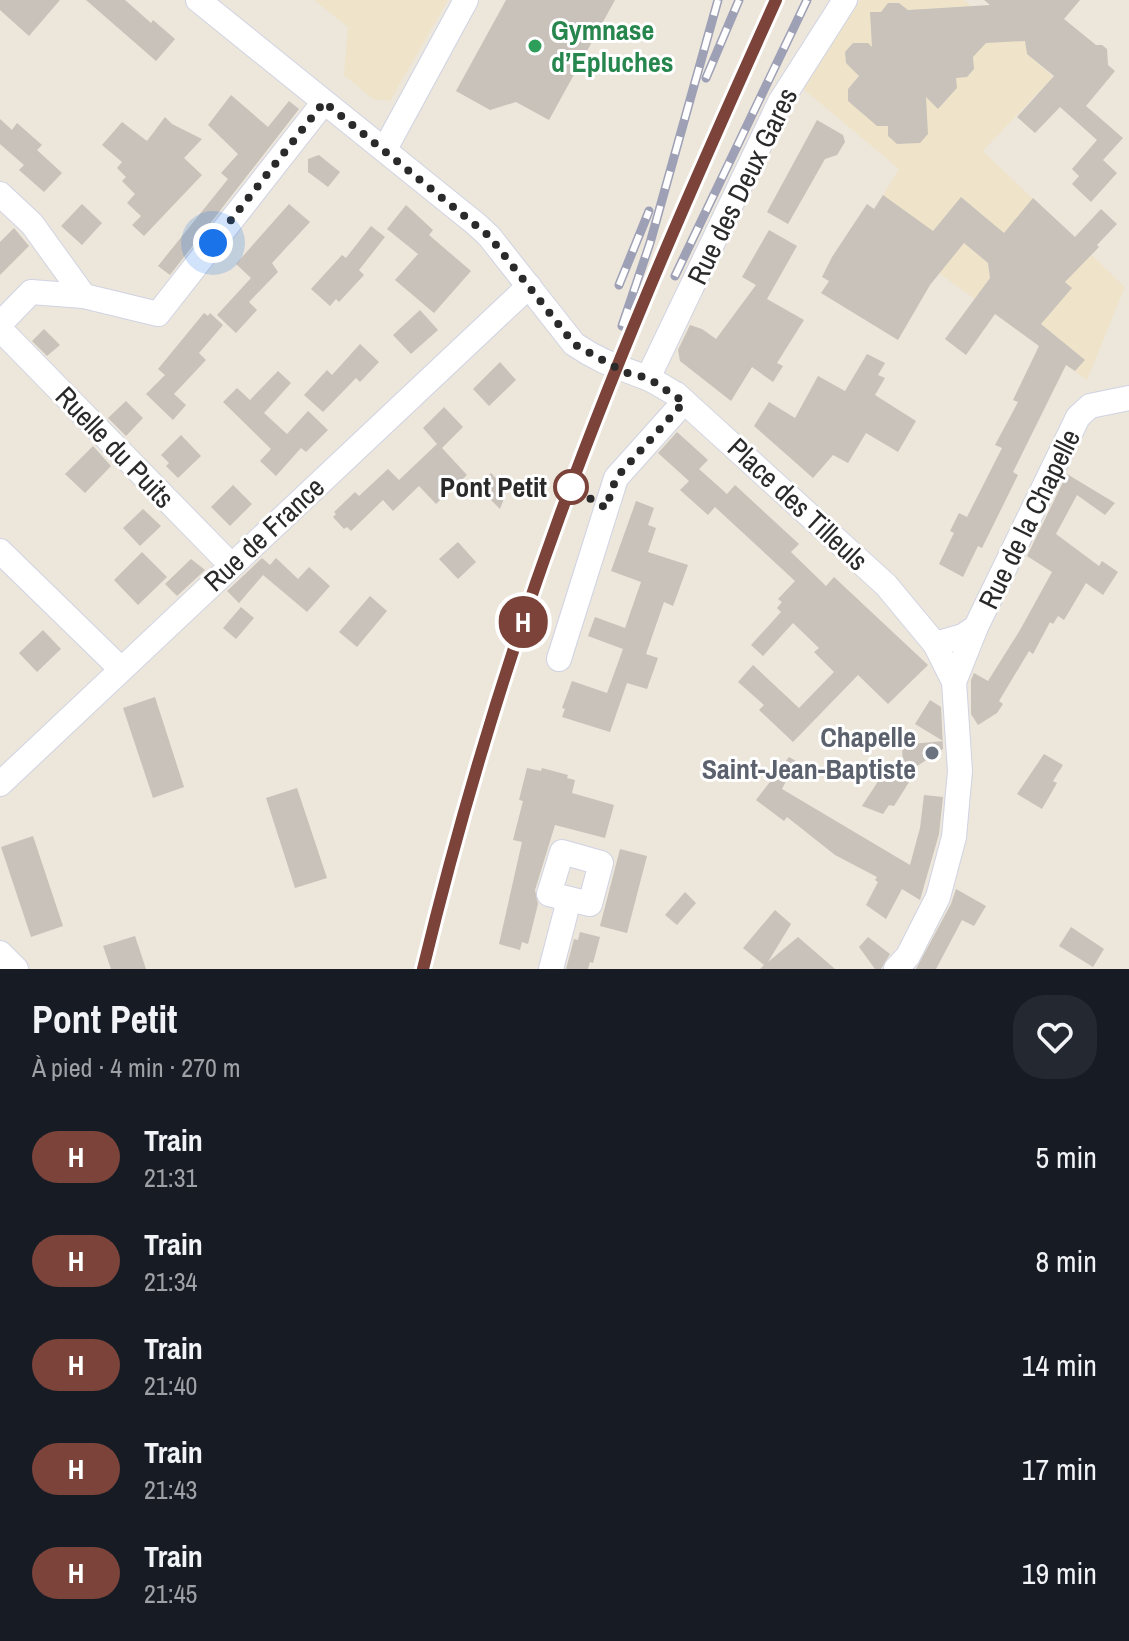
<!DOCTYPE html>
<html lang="fr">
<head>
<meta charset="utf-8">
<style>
	body { margin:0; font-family:"Archivo Narrow",sans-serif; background:#242831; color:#f1f3f6; height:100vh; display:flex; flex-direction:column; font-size:30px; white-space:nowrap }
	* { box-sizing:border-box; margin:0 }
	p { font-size:26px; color:#9ea1a6 }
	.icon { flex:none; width:44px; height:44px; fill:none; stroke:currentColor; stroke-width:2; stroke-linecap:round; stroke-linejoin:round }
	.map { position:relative; height:969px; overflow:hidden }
	.details { display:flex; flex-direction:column; background:#171b24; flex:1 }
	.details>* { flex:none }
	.badge { padding:0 16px; border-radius:26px; font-size:28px; line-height:52px }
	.you { position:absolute; width:40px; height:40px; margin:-20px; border:6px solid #fff; border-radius:50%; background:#1a73e8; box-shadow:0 0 0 12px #1a73e833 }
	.map>.badge { position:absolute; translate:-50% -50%; box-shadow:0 0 0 4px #fff }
	.round { display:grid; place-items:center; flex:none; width:84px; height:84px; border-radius:32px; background:#242831 }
	.overview { display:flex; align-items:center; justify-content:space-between; height:136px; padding:0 32px }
	h1 { font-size:38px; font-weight:800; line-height:60px }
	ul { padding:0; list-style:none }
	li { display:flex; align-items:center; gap:24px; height:104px; padding:0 32px }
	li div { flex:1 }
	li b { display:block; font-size:30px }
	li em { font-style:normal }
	li .badge { min-width:88px; font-weight:700; text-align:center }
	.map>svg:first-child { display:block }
	.education { fill:#efe4ca }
	.building { fill:#c8c2bb }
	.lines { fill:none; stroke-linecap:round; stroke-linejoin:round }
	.street-casing { stroke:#d0d3e3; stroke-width:26 }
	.street { stroke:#fff; stroke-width:24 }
	.rail-casing { stroke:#9ea0b5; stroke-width:9 }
	.rail { stroke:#fff; stroke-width:6; stroke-dasharray:18; stroke-linecap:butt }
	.line-casing { stroke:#fff; stroke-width:18 }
	.line { stroke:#7b4339; stroke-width:12 }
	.walk { stroke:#2a2a2a; stroke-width:8; stroke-dasharray:0 14.4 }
	.leisure-dot { fill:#2e9e5b; stroke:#fff; stroke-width:3 }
	.stop-dot { fill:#fff; stroke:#7b4339; stroke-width:4 }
	.worship-dot { fill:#6b7280; stroke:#fff; stroke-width:3 }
	.labels { text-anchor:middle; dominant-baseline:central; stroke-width:6; stroke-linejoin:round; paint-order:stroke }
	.leisure-label { font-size:28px; font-weight:bold; fill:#27864d; stroke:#fff; text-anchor:start }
	.street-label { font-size:28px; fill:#2a2a2a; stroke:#fff }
	.stop-label { font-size:28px; font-weight:bold; fill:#2a2a2a; stroke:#fff; text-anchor:end }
	.worship-label { font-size:28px; font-weight:bold; fill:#5b616d; stroke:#fff; text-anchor:end }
</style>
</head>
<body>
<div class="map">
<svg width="1129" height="969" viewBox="0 0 1129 969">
	<rect width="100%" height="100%" fill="#ece6db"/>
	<g class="education">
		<path d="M314 0H448L390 101 373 99 344 75 348 27Z"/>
		<path d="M860 0H964L995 27 1019 0H1080L1031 57 1053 77 983 151 1125 287 1087 380 867 221 899 169 801 87Z"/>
	</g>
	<g class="building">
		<path d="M0 0H60L29 36 0 10Z"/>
		<path d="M86 0H125L151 23 153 20 175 39 156 61Z"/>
		<path d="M506 0H615L549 120 516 102 490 110 456 91Z"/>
		<path d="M984 0H1080L1064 19 1096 45H1102L1107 49 1108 65 1115 71 1086 106 1123 138 1103 160 1117 173 1091 202 1072 184 1079 176 1072 169 1097 140 1060 107 1035 133 1017 117 1054 76 1027 54 1025 41 986 43 973 57 974 69 967 77 956 78 957 88 938 109 926 97 928 134 920 143 897 144 888 136V126H877L848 101V89L859 76 846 63 845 52 853 43H868L872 47 870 12H881L888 3H899L908 10 990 5Z"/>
		<path d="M231 95 268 127 289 101 299 109 170 275 158 266 228 179 221 173 238 154 208 125Z"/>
		<path d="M165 117 172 124 202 139 184 158 202 175 144 236 132 225 141 216 127 203 135 194 122 181 126 177 117 168 122 162 102 145 122 122 147 141Z"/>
		<path d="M0 119 12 130 17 123 42 145 37 150 62 173 44 192 19 170 24 165 0 144Z"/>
		<path d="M817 120 843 135 845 142 837 155 825 159 788 224 767 212Z"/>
		<path d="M319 155 340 172 328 187 308 172V159Z"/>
		<path d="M883 195 933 231 961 197 1004 233 1033 198 1075 237 1101 209 1117 224 1097 245 1099 247 1065 282 1072 288 1041 324 1085 360 1075 371 1066 365 1013 472 1018 475 982 548 978 546 963 577 939 564 954 533 950 531 959 513 967 517 1002 448 995 445 1018 402 1013 400 1039 346 995 314 966 355 945 339 990 278 988 263 964 243 930 285 898 340 821 293 829 281 822 277 832 257 867 204 874 209Z"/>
		<path d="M82 204 102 223 82 245 61 226Z"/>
		<path d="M289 204 310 222 272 263 278 272 249 302 257 310 236 333 217 315 251 278 236 264Z"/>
		<path d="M406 205 433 230 429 235 471 271 434 313 395 280 418 254 387 229Z"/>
		<path d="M371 226 385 237 359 270 364 275 339 302 336 299 330 306 311 289 342 255 346 258Z"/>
		<path d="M14 228 29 246 0 275V242Z"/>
		<path d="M769 230 797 246 767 299 804 320 777 363 783 366 773 382 752 367 731 401 680 361 678 350 690 325 702 329 716 339 756 285 742 277Z"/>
		<path d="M420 310 438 330 411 354 393 335Z"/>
		<path d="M204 313 208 316 210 313 223 325 199 353 206 360 174 394 186 405 173 420 146 394 165 375 158 369Z"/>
		<path d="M44 329 60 345 47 356 32 341Z"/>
		<path d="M360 344 379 362 360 382 356 378 323 412 304 395 327 370 332 375Z"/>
		<path d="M867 354 885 363 878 375 885 378 875 395 916 421 898 452 866 433 848 463 833 455 813 478 754 426 769 402 795 418 818 376 845 391Z"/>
		<path d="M500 362 516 380 489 406 473 389Z"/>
		<path d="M278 371 291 383 264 413 287 434 308 411 328 430 306 452 301 448 276 476 260 461 271 449 223 402 237 388 250 400Z"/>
		<path d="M126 401 143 418 126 436 108 418Z"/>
		<path d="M444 407 463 427 442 448 467 475 436 504 419 486 393 511 383 500 351 531 347 527 344 529 333 517 336 514 334 512 355 492 359 496 388 469 399 480 437 444 423 428Z"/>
		<path d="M677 432 708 460 699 469 727 494 735 485 799 544 791 552 826 586 834 577 928 665 888 704 858 675 793 742 759 710 764 705 738 682 753 665 799 708 834 672 814 652 819 648 793 623 763 656 751 645 781 612 777 608 782 602 778 599 795 581 715 507 708 515 680 490 689 481 658 453Z"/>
		<path d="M181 435 201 456 178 478 166 466 169 463 161 455Z"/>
		<path d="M93 446 111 466 85 493 65 474Z"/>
		<path d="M491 473 502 485 508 488 500 509 477 486Z"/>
		<path d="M1067 474 1115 503 1105 515 1077 495 1056 534 1099 566 1102 561 1118 572 1103 595 1086 583 1064 620 1058 616 1053 624 1050 622 1033 654 1029 651 999 701 1003 704 997 713 978 725 971 714V680L974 673 988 681 1020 630 1052 572 1027 556Z"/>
		<path d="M233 485 252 504 230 526 211 507Z"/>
		<path d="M636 501 654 508 648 525 656 528 648 552 688 565 673 606 664 602 646 654 658 658 647 689 627 683 610 732 562 717 565 709 562 708 572 681 607 693 623 649 588 636 595 617 625 628 641 582 611 571Z"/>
		<path d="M143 509 161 526 140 546 123 528Z"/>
		<path d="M458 542 476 562 458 579 439 559Z"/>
		<path d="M142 552 167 577 138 605 114 580Z"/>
		<path d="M262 558 270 565 276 558 298 579 309 567 330 586 307 612 263 575 239 603 227 591Z"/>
		<path d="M191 559 205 570 177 596 165 584Z"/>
		<path d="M370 596 387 611 357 647 339 632Z"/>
		<path d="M241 607 254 618 236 639 223 628Z"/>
		<path d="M43 630 61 649 37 672 19 653Z"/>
		<path d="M155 697 184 787 153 798 123 708Z"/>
		<path d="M930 700 941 707 943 749 905 774 911 779 894 806 889 805 883 814 862 806 890 763 903 773 902 745 943 741 915 724Z"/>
		<path d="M1044 754 1063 765 1053 781 1057 783 1042 809 1017 794Z"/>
		<path d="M789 757 796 761 782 789 910 865 920 828 924 795 943 797 939 834 920 900 902 889 886 919 866 905 878 882 875 880 877 877 835 855 787 817 784 821 756 800Z"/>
		<path d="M527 768 541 771 542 768 568 775 567 778 575 780 572 793 614 805 605 838 555 825 535 890 538 904 528 944 522 942 520 950 499 944 522 842 513 840 523 801 519 800Z"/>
		<path d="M297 788 327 878 295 888 266 798Z"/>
		<path d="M33 836 63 926 31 937 1 847Z"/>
		<path d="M620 849 647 856 627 933 600 926Z"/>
		<path d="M956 889 986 906 974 926 962 920 936 969H916L951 904Z"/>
		<path d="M685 892 696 903 677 925 665 915Z"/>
		<path d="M775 910 791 924 768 962 798 937 835 969H760L764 965 743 948Z"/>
		<path d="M1071 927 1104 949 1093 967 1059 946Z"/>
		<path d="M580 932 600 937 593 963 590 962 588 969H566L574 939 578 940Z"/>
		<path d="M135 936 146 969H111L103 946Z"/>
		<path d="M868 937 890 954 881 969H875L859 947Z"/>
	</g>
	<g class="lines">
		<defs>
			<g id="street">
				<path d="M198 0 476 224 489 236 574 344C600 362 619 367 647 378 657 382 666 389 676 394L886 585 935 644 954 682 960 771 954 837 938 897 908 956 896 969"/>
				<path d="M385 149 466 0"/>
				<path d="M0 194 32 224 84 296"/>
				<path d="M0 324 31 292 84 296 158 314 324 102"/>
				<path d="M0 329 231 565"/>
				<path d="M648 378 780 102 845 0"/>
				<path d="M0 551 121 669"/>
				<path d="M935 644 963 636 976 627 1078 417 1090 406 1129 398"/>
				<path d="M559 659 616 478 684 402"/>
				<path d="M954 682 976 627"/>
				<path d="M0 784 529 286"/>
				<path d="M562 852 601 863 590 904 549 894Z"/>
				<path d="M0 953 16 969"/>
				<path d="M551 969 569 900"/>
			</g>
		</defs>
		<use href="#street" class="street-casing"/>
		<use href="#street" class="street"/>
		<defs>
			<g id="rail">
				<path d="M706 78 739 0"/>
				<path d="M675 276 807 0"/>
				<path d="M619 285 649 211"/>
				<path d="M622 326 650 243 718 0"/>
				<path d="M423 969C503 633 632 313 776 0"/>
			</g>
		</defs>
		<use href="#rail" class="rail-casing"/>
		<use href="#rail" class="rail"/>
	</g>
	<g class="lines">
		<defs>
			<path id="line" d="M423 969C460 816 505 666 559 518 623 342 699 170 776 0"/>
		</defs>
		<use href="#line" class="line-casing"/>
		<use href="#line" class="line"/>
		<path class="walk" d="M213 243 324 102 489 236 574 344 624 372 648 378 684 402 616 478 606 508 571 487"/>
	</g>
	<circle class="leisure-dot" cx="535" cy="46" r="8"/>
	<circle class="stop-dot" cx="571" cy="487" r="16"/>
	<circle class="worship-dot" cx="932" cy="753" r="8"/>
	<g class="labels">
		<g class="leisure-label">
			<text x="551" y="30">Gymnase<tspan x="551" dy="32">d’Epluches</tspan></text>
		</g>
		<g class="street-label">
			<text transform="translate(742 186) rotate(-64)">Rue des Deux Gares</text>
			<text transform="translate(115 447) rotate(46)">Ruelle du Puits</text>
			<text transform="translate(798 504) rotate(43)">Place des Tilleuls</text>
			<text transform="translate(1029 519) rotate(-64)">Rue de la Chapelle</text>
			<text transform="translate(264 534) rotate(-43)">Rue de France</text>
		</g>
		<g class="stop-label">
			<text x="547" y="487">Pont Petit</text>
		</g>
		<g class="worship-label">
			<text x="916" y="737">Chapelle<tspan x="916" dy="32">Saint-Jean-Baptiste</tspan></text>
		</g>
	</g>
</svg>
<div class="you" style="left:213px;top:243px"></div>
<b class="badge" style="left:523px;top:622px;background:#7b4339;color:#fff">H</b>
</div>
<section class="details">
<div class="overview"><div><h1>Pont Petit</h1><p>À pied · 4 min · 270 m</p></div><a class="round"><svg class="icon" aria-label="heart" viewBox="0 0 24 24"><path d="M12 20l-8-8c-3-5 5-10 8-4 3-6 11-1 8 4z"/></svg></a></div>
<ul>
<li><span class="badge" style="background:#7b4339;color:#fff">H</span><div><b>Train</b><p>21:31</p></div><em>5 min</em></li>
<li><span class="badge" style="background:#7b4339;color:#fff">H</span><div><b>Train</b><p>21:34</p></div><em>8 min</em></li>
<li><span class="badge" style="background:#7b4339;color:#fff">H</span><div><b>Train</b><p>21:40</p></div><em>14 min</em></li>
<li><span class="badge" style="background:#7b4339;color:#fff">H</span><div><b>Train</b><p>21:43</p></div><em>17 min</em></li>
<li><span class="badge" style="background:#7b4339;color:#fff">H</span><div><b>Train</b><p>21:45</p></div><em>19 min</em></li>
</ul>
</section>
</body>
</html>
